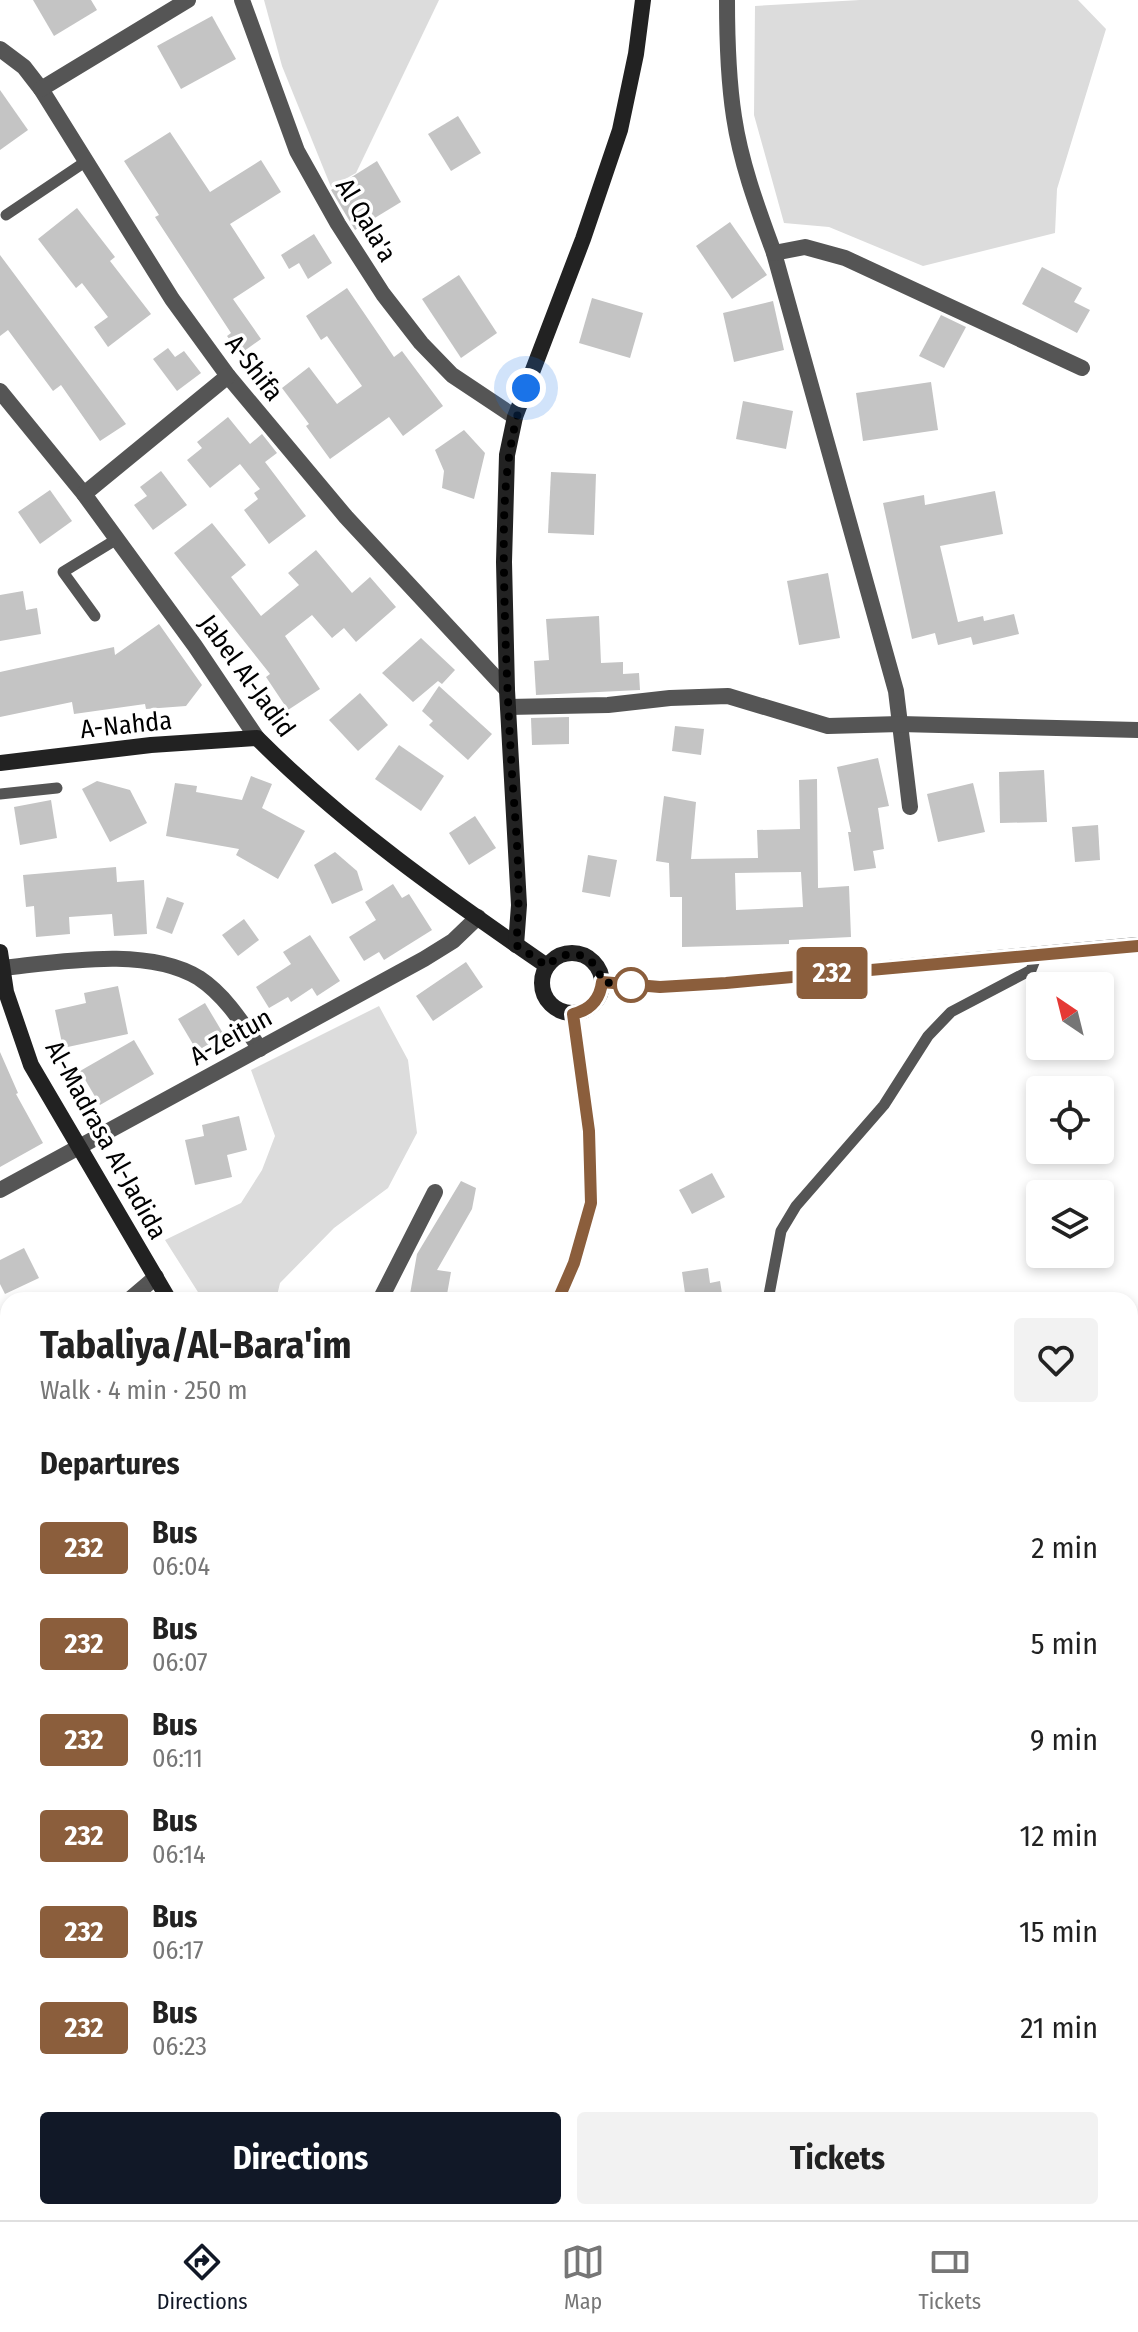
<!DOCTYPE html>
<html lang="en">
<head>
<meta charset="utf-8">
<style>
	body { margin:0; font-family:"Fira Sans Condensed",sans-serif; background:#f2f2f2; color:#222; height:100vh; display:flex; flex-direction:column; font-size:30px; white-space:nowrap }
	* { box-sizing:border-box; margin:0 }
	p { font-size:26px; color:#767676 }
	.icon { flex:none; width:44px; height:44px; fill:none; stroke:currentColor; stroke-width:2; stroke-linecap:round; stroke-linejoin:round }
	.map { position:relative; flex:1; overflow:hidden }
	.panel { position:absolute; left:0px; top:1292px; width:1138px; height:928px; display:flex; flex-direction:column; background:#fff; border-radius:24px 24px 0 0; box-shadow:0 4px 12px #0003 }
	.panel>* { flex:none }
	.badge { padding:0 16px; border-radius:6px; font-size:28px; line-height:52px }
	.needle { width:52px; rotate:325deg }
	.fabs { position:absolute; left:1026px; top:972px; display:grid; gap:16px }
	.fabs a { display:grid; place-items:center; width:88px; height:88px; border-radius:8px; background:#fff; box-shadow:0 4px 12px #0003; font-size:40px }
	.you { position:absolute; width:40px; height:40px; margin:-20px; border:6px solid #fff; border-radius:50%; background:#1a73e8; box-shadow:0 0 0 12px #1a73e833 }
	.map>.badge { position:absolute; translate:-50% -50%; box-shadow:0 0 0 4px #fff }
	h2 { padding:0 40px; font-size:30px; line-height:72px }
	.round { display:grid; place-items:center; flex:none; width:84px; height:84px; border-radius:8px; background:#f2f2f2 }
	.headline { display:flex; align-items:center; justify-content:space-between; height:136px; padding:0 40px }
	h1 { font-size:38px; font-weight:700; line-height:60px }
	.action { display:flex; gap:16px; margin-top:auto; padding:16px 40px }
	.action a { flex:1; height:92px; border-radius:8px; background:#111827; color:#fff; font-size:32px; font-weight:700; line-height:92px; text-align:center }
	.action a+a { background:#f2f2f2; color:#222 }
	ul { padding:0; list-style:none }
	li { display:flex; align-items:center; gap:24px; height:96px; padding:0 40px }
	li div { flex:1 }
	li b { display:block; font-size:30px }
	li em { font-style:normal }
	li .badge { min-width:88px; font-weight:700; text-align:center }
	.menu { display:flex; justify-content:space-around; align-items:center; height:112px; border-top:2px solid #e0e0e0; background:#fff; font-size:22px; color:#767676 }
	.menu a { display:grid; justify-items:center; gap:4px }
	.menu .current { color:#111827 }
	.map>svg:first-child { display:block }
	.green { fill:#dcdcdc }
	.building { fill:#c4c4c4; fill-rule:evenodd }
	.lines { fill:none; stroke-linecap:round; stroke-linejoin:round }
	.lane { stroke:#555; stroke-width:11 }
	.street { stroke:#555; stroke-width:16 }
	.secondary { stroke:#222; stroke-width:16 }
	.line-casing { stroke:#fff; stroke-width:18 }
	.line { stroke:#8b5e3c; stroke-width:12 }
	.walk { stroke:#000; stroke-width:8; stroke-dasharray:0 14.4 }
	.stop-dot { fill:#fff; stroke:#8b5e3c; stroke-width:4 }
	.labels { text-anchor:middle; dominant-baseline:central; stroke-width:7; stroke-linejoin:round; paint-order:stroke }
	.street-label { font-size:26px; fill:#000; stroke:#fff }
</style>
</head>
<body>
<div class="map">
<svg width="1138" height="2220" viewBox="0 0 1138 2220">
	<rect width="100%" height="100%" fill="#fff"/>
	<g class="green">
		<path d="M264 0H439L356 173 331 187 282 66Z"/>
		<path d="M860 0H1078L1106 29 1057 189 1055 233 923 266 829 227 784 223 754 115 755 6Z"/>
		<path d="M379 1006 408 1060 417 1133 388 1188 334 1228 280 1283 276 1300H203L165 1240 241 1203 262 1170 275 1136 251 1070Z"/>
	</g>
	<g class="building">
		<path d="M33 0H91L97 10 54 36Z"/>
		<path d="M212 16 236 59 181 89 157 46Z"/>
		<path d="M0 90 28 130 0 150Z"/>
		<path d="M458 116 481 153 451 171 428 134Z"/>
		<path d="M170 132 210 192 261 160 281 192 230 224 265 278 233 299 261 339 240 354 227 336 231 333 155 217 159 215 124 161Z"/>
		<path d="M377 161 401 202 355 230 331 190Z"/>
		<path d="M77 208 115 257 110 261 151 314 108 347 94 327 108 317 82 283 76 288 38 239Z"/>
		<path d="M730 222 767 275 732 299 696 246Z"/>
		<path d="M314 234 332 263 308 279 299 263 289 269 281 255Z"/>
		<path d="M0 255 126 424 100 441 61 385 53 391 8 330 0 336Z"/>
		<path d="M1042 267 1082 288 1074 302 1090 310 1077 333 1022 304Z"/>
		<path d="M459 275 497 333 461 358 422 299Z"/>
		<path d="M347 288 394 357 402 351 443 406 403 436 389 417 330 459 306 426 309 424 282 388 309 367 337 404 362 386 327 336 321 340 306 316Z"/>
		<path d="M592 298 643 313 630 358 579 343Z"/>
		<path d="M773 301 784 350 734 362 723 313Z"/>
		<path d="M941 315 966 327 944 368 919 356Z"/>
		<path d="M168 348 175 357 184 351 201 373 177 391 153 359Z"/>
		<path d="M931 382 938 430 863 441 856 393Z"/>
		<path d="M743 401 793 411 786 449 736 439Z"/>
		<path d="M228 417 250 444 262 434 277 453 265 462 306 516 269 544 244 510 258 499 254 493 260 489 240 464 210 488 187 460 202 448 197 442Z"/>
		<path d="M464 430 485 453 474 499 442 488 444 471 435 450Z"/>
		<path d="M161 471 187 505 153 530 134 505 147 496 140 487Z"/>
		<path d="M551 472 596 474 594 535 548 533Z"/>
		<path d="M50 490 72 521 40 544 18 512Z"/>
		<path d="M995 491 1003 534 940 546 958 622 983 616 984 621 1014 614 1019 634 973 645 971 637 938 645 935 633 912 639 883 503 924 495 925 505Z"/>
		<path d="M212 523 246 565 231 577 261 616 299 585 288 573 316 550 352 593 370 577 396 607 356 642 344 628 332 638 312 615 285 636 320 689 288 710 266 677 270 674 174 553Z"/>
		<path d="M828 573 840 638 799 645 787 581Z"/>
		<path d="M23 591 26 610 37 608 41 634 0 641V595Z"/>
		<path d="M599 616 601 663 623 662V674L639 673 640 690 536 695 534 661 549 660 546 619Z"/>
		<path d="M159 624 202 685 186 706 146 709 145 704 74 714 72 702 0 717V672L114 647 115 655Z"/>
		<path d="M421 638 455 670 442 684 438 681 413 702 382 673Z"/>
		<path d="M439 686 492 734 468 760 429 725 433 721 422 711Z"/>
		<path d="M360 693 388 725 358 751 329 720Z"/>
		<path d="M569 717V744L532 745 531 718Z"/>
		<path d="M675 726 704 729 701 755 672 751Z"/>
		<path d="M399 745 444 776 421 811 375 779Z"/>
		<path d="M878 758 889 806 878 808 884 849 873 851 876 868 854 871 848 832H851L837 767Z"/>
		<path d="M1044 770 1047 822 1000 823 999 772Z"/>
		<path d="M251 776 272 784 262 808 305 831 278 879 236 855 239 849 166 836 175 783 197 786 196 792 242 800Z"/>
		<path d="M817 779 818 888 849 886 851 937 789 940V944L682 947V897H670L669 863 656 861 664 796 696 802 691 859 758 858 757 830 800 829 799 780ZM801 872 803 907 736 910 735 873Z"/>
		<path d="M97 781 130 790 147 823 110 842 82 789Z"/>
		<path d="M973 783 985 832 938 842 927 794Z"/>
		<path d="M51 800 57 838 20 845 14 807Z"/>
		<path d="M475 816 496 848 469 865 449 833Z"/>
		<path d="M1098 825 1100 860 1075 862 1072 827Z"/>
		<path d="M335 852 357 871 363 890 332 904 314 865Z"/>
		<path d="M588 855 617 860 610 897 582 892Z"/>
		<path d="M116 867 117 882 144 880 147 934 114 936 112 914 69 917 70 934 36 937 34 906 26 907 23 875Z"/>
		<path d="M393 884 402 898 409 894 432 930 384 960 379 952 364 961 349 937 376 920 365 902Z"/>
		<path d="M167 897 184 903 172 934 156 928Z"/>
		<path d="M244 919 259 940 238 956 222 935Z"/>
		<path d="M310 935 340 981 317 996 312 988 291 1002 288 997 269 1008 256 987 291 964 283 952Z"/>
		<path d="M466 962 483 987 433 1021 416 996Z"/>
		<path d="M118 986 128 1034 63 1048 55 1010 86 1003 84 993Z"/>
		<path d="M205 1003 224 1035 197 1051 178 1019Z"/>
		<path d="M134 1040 154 1074 100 1105 80 1071Z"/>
		<path d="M0 1052 18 1093 16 1094 43 1143 0 1167Z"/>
		<path d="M239 1116 247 1150 227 1155 232 1177 195 1185 185 1140 204 1136 202 1125Z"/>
		<path d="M712 1173 725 1197 692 1214 679 1190Z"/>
		<path d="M461 1181 476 1188 472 1209 437 1270 451 1272 446 1300H409L417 1254Z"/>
		<path d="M24 1248 39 1278 5 1294 0 1284V1260Z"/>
		<path d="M708 1268 710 1283 720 1281 723 1300H686L682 1272Z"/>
	</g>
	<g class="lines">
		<g class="lane">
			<path d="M6 215 85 162"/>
			<path d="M95 616 63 572 117 539"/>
			<path d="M0 794 57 788"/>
			<path d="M768 1300 781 1231 796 1206 884 1105 928 1036 951 1012 1031 970 1037 955"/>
			<path d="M2 1487 8 1528"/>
			<path d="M0 1757 8 1730"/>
		</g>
		<g class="street">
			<path d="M242 0 297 151 338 224 383 294 421 343 452 375 515 417"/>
			<path d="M727 0C727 39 728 78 734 117 741 164 758 209 774 253L896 691 910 807"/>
			<path d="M0 49 24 67 41 89 172 299 228 376 346 517 507 690"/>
			<path d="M41 89 188 0"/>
			<path d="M774 253 805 247 845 258 1082 368"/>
			<path d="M0 391 84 494 195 646 257 738"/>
			<path d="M84 494 228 376"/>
			<path d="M508 707 608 705 670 698 728 696 828 726 900 724 1138 730"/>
			<path d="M2 968C60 962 147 946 199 978 225 995 243 1024 260 1049"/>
			<path d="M0 1190 424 959 453 941 478 917"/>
			<path d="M129 1300 156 1277"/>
			<path d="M380 1300 435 1192"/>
			<path d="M0 1488 8 1482"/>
			<path d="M0 1715 8 1713"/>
		</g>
		<g class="secondary">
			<path d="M0 763 151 745 257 738C344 825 445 896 547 966"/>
			<path d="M516 945 519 905 507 690 504 562 507 455 515 417 583 239 620 130 636 54 643 0"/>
			<path d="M0 952 6 992 31 1065 169 1300"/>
			<circle cx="572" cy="983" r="30"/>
			<path d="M602 982 660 987 726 983 1138 945"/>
			<path d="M558 1300 574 1263 591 1203 589 1131 573 1014"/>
			<path d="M243 2212 247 2220"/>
		</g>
	</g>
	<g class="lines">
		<defs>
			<path id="line" d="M558 1300 574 1263 591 1203 589 1131 573 1014C590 1010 600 1000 602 982L660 987 726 983 1138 946"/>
		</defs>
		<use href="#line" class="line-casing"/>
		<use href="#line" class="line"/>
		<path class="walk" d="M526 388C504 448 503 510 504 574 505 641 508 707 512 774 516 831 522 888 516 945L547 966C568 945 596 953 602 982L639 986 631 985"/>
	</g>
	<circle class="stop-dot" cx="631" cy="985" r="16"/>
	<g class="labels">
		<g class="street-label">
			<text transform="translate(366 220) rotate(59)">Al Qala'a</text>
			<text transform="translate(254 368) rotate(52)">A-Shifa</text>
			<text transform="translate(247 676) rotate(54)">Jabel Al-Jadid</text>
			<text transform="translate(126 725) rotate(-6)">A-Nahda</text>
			<text transform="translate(231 1037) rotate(-29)">A-Zeitun</text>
			<text transform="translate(106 1140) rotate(61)">Al-Madrasa Al-Jadida</text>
		</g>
	</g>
</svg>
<div class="fabs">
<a><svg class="needle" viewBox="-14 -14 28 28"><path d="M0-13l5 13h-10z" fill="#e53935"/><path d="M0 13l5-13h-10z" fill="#767676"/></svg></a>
<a><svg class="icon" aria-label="locate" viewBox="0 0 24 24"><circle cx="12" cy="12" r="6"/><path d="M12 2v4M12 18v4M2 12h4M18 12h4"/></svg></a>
<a><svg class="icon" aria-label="layers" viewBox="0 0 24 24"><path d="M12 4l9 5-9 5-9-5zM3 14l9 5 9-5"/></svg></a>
</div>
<div class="you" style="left:526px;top:388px"></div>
<b class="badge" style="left:832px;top:973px;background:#8b5e3c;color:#fff">232</b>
<section class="panel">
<div class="headline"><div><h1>Tabaliya/Al-Bara'im</h1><p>Walk · 4 min · 250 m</p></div><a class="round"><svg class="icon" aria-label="heart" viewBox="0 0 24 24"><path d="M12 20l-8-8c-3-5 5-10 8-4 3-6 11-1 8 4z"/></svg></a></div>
<h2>Departures</h2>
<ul>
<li><span class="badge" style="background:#8b5e3c;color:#fff">232</span><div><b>Bus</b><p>06:04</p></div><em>2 min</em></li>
<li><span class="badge" style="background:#8b5e3c;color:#fff">232</span><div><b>Bus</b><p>06:07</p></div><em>5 min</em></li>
<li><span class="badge" style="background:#8b5e3c;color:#fff">232</span><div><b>Bus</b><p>06:11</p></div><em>9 min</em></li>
<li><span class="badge" style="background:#8b5e3c;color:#fff">232</span><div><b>Bus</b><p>06:14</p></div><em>12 min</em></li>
<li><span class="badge" style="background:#8b5e3c;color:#fff">232</span><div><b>Bus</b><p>06:17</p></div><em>15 min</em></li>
<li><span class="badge" style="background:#8b5e3c;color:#fff">232</span><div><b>Bus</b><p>06:23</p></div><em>21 min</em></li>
</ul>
<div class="action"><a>Directions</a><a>Tickets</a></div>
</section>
</div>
<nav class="menu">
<a class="current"><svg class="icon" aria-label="directions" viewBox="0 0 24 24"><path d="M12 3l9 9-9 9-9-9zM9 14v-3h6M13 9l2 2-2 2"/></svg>Directions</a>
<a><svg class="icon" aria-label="map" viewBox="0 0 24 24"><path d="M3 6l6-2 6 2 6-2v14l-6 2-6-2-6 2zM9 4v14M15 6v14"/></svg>Map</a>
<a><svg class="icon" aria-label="tickets" viewBox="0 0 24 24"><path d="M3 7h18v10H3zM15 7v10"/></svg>Tickets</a>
</nav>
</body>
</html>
